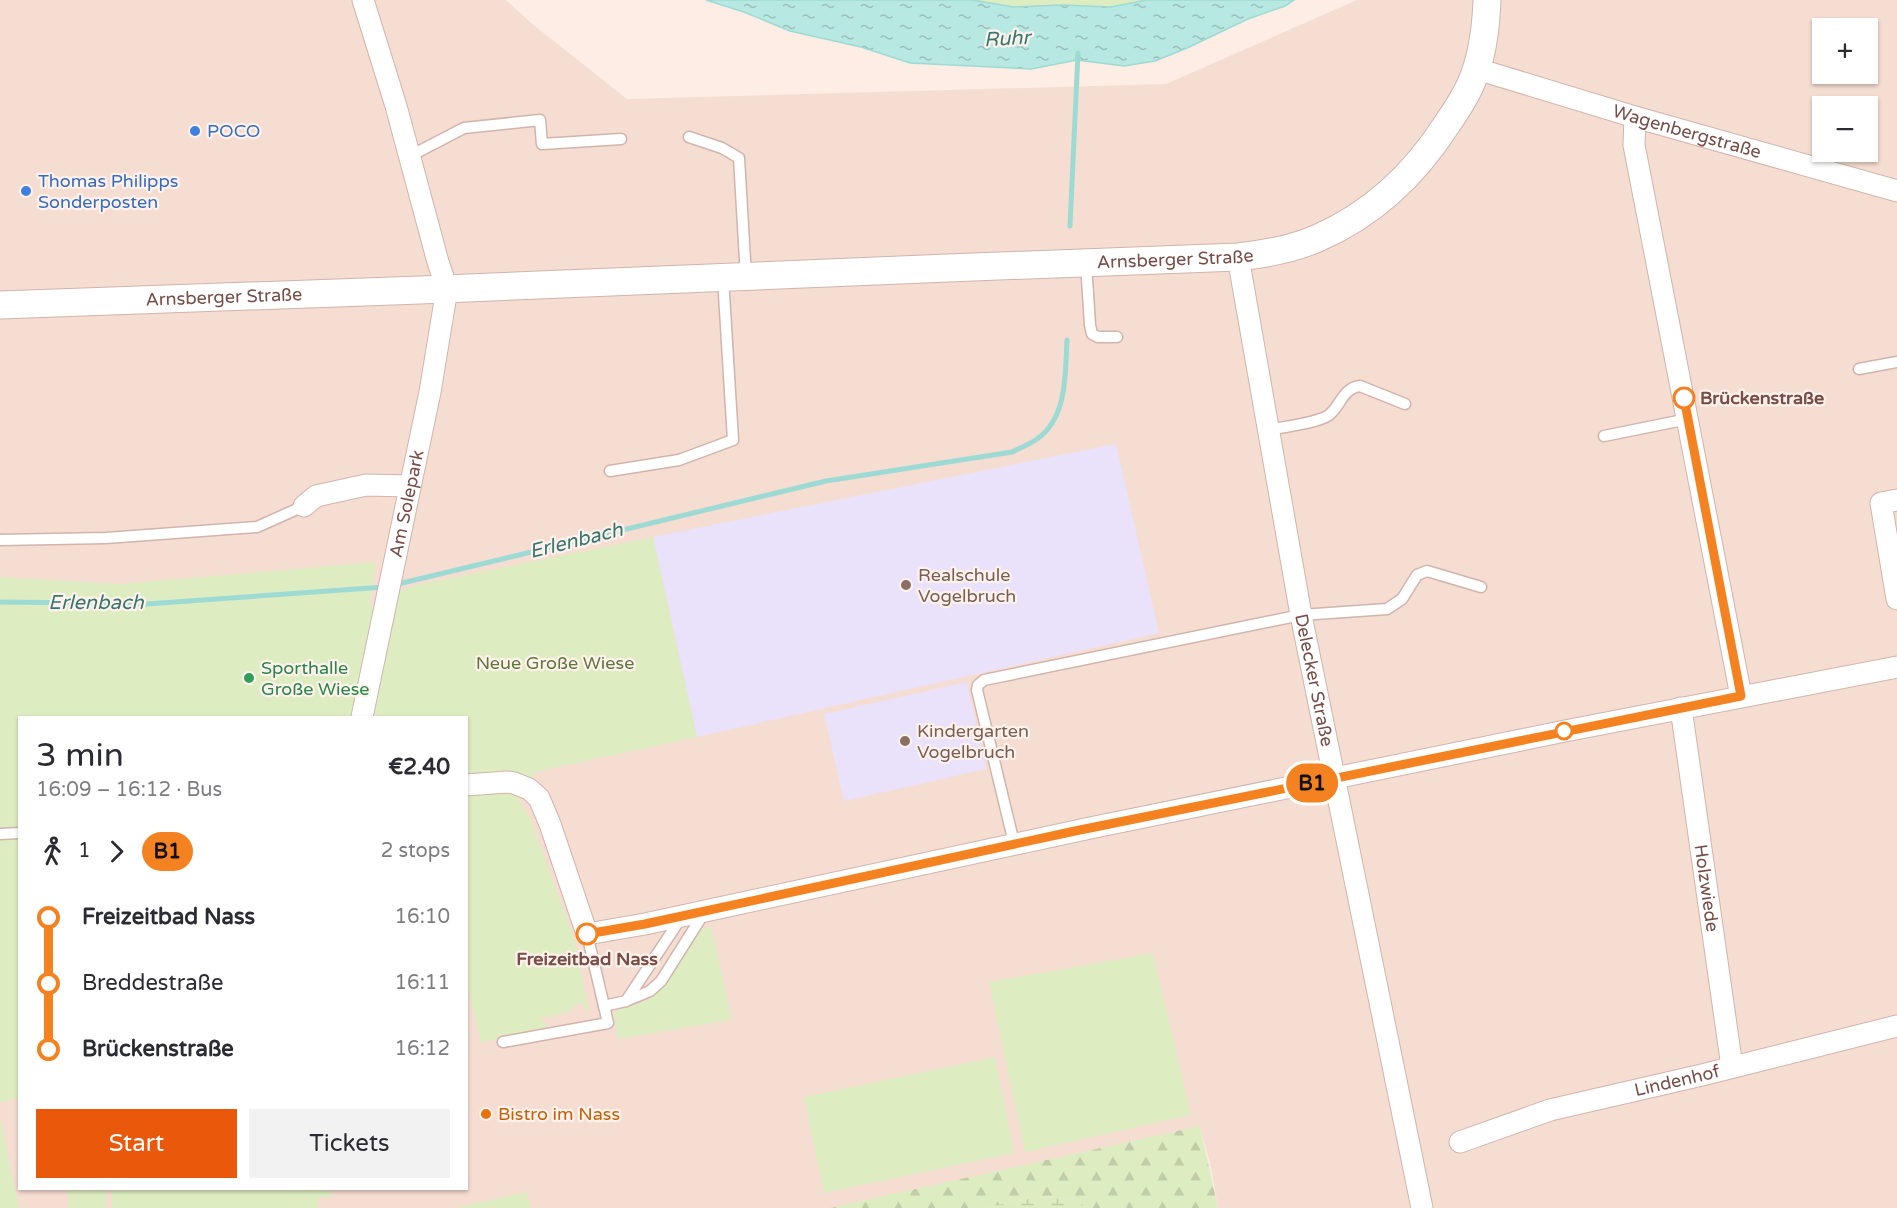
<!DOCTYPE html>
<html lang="en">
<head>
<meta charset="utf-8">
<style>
	body { margin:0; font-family:"Varela Round",sans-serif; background:#f2f2f3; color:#2b2b33; height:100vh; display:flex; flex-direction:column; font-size:22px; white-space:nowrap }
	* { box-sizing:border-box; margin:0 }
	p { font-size:20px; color:#7c7c81 }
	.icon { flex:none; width:33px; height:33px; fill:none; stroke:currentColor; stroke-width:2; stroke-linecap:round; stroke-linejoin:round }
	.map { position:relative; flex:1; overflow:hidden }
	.sheet { position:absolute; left:18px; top:716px; width:450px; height:474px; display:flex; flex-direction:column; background:#fff; border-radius:0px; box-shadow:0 2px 4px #0004 }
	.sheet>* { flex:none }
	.badge { padding:0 12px; border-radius:20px; font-size:21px; line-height:39px }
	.controls { position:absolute; left:1812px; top:18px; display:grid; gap:12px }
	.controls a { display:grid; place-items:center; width:66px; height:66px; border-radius:0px; background:#fff; box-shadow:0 2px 4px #0004; font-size:30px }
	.map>.badge { position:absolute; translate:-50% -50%; box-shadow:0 0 0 3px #fff }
	.legs { display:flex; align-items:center; gap:9px; height:66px; padding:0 18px; font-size:20px }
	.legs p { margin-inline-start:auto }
	.head { display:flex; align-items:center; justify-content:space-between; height:102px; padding:0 18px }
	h1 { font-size:33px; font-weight:600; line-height:45px }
	.button { display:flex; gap:12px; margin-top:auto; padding:12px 18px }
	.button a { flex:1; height:69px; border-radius:0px; background:#ea580c; color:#fff; font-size:24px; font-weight:600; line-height:69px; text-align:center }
	.button a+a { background:#f2f2f3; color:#2b2b33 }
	ul { padding:0 18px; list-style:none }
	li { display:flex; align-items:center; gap:21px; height:66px; font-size:22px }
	li i { display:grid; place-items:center; width:9px; height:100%; margin:0 8px; background:currentColor }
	li i::after { content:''; width:15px; height:15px; margin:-8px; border:4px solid; border-radius:50%; background:#fff }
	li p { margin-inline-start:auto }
	li:first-child i { background:linear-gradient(#0000 50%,currentColor 0) }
	li:last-child i { background:linear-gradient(currentColor 50%,#0000 0) }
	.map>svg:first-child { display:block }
	.residential { fill:#f5ddd2; fill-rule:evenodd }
	.education { fill:#eae1fa }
	.green { fill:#deecc2 }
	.forest { fill:url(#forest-firs) }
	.wetland { fill:url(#wetland-marsh) }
	.water { fill:url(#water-ripples); stroke:#9ddad4; stroke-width:1.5 }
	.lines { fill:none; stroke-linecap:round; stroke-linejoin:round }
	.stream { stroke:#9ddad4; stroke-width:5 }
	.service-casing { stroke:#d1b4ac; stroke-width:13 }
	.minor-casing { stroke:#d1b4ac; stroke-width:23 }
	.tertiary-casing { stroke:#d1b4ac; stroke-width:29 }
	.service { stroke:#fff; stroke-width:10 }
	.minor { stroke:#fff; stroke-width:21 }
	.tertiary { stroke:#fff; stroke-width:27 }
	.line-1-casing { stroke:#fff; stroke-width:14 }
	.line-1 { stroke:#f58220; stroke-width:9 }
	.shop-dot { fill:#3f7fe0; stroke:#fff2ec; stroke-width:2 }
	.stop-1-dot { fill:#fff; stroke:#f58220; stroke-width:3 }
	.education-dot { fill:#8d6e63; stroke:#fff2ec; stroke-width:2 }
	.leisure-dot { fill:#2e9e5b; stroke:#fff2ec; stroke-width:2 }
	.food-dot { fill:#e8710a; stroke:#fff2ec; stroke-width:2 }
	.labels { text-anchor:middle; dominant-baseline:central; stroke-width:4.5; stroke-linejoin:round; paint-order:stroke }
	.shop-label { font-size:18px; fill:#366cbe; stroke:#fff2ec; text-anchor:start }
	.street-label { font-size:18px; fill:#774d48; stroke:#fff2ec }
	.stop-label { font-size:18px; font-weight:bold; fill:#774d48; stroke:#fff2ec; text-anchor:start }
	.education-label { font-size:18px; fill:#785e54; stroke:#fff2ec; text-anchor:start }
	.park-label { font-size:18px; fill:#5e783d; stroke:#fff2ec }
	.leisure-label { font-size:18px; fill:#27864d; stroke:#fff2ec; text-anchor:start }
	.food-label { font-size:18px; fill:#c56008; stroke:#fff2ec; text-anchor:start }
	.water-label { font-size:20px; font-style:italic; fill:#387670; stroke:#fff2ec }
</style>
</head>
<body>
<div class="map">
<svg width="1897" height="1208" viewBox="0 0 1897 1208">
	<defs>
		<pattern id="forest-firs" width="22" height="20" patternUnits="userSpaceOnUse" patternTransform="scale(1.5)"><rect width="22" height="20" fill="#deecc2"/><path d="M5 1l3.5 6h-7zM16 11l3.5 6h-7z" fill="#c2cca8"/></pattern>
		<pattern id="wetland-marsh" width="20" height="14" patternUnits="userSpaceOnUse" patternTransform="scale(1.5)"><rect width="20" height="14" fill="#deecc2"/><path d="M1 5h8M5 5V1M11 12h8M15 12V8" fill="none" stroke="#c2cca8"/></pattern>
		<pattern id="water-ripples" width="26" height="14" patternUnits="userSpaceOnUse" patternTransform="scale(1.5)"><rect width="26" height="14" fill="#b8e8e2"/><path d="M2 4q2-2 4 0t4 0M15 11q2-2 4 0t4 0" fill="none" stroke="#9abeb9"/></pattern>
	</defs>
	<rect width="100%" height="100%" fill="#fdede4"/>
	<path class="residential" d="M0 0H506L531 23 627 99 1166 84 1357 0H1897V1208H1218L1210 1163 1200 1127 830 1208H0ZM1822 28H1868V74H1822ZM1822 106H1868V152H1822ZM20 717H466V1188H20Z"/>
	<g class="education">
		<path d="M1116 444 1159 633 697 737 653 537Z"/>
		<path d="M967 682 986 769 844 801 824 714Z"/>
	</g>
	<g class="green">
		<path d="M972 0H1146L1111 7 1061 5 1014 7Z"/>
		<path d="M653 537 697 737 535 772 519 801 530 817 574 938 589 1013 580 1002 567 1013 541 1018 550 1030 481 1042 467 985 466 717H20L19 1098 0 1102V577L119 584 376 562 370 606 411 586Z"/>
		<path d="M711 926 732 1020 618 1039 614 1013C627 1002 643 1008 659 990 674 973 683 948 698 932 701 928 706 928 711 926Z"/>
		<path d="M1153 953 1191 1115 1025 1152 989 982Z"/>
		<path d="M995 1057 1014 1153 824 1193 804 1097Z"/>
		<path d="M0 1117 19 1208H0Z"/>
		<path d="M66 1188H107L106 1208H68L69 1200Z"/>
		<path d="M112 1188H330L331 1197 317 1198 318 1208H112Z"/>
		<path d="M527 1192 531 1208H456Z"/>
	</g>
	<path class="forest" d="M1200 1126 1218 1208H1086L1077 1199 1044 1196 983 1208H830Z"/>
	<path class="wetland" d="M1044 1196 1077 1199 1086 1208H983Z"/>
	<path class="water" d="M706 0H972L1014 7 1061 5 1111 7 1146 0H1294L1285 6 1248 19 1187 48 1155 61 1124 66 1077 60 1031 69 910 63 861 47 790 31 744 12Z"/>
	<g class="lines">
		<g class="stream">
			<path d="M1070 226 1078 53"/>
			<path d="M394 585 826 481 1012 452C1020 448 1030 444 1037 439 1068 417 1065 373 1067 340"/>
			<path d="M0 602 91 603 132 605 385 587"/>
		</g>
		<defs>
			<g id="service">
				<path d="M689 137 722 148 739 158 746 277"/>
				<path d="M410 156 464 128 540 120 542 144 621 139"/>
				<path d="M1086 263 1090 325 1092 334 1098 337H1117"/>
				<path d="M1859 369 1897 362"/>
				<path d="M1268 430C1283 427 1318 423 1329 415 1341 405 1343 388 1360 386L1405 404"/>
				<path d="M1604 436 1688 419"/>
				<path d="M610 471 679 460 733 440 723 278"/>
				<path d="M0 540 106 538 257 527 304 506"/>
				<path d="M0 834 20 833"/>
				<path d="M1014 843 977 690 978 685 984 680 1301 615 1387 609 1402 599 1417 575 1427 571 1481 587"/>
				<path d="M626 1001 650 991 661 981 704 913"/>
				<path d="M604 1006 626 1001 681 918"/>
				<path d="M503 1042 608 1023 587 934"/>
			</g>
			<g id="minor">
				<path id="s1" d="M1477 69 1635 117 1897 191"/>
				<path d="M1635 117 1634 145 1741 696"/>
				<path id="s2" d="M1238 257 1301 615 1422 1208"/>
				<path d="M1897 500 1881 503 1897 599"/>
				<path d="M304 506 316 496 366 485 410 486"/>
				<path id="s3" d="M1681 708 1732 1067"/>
				<path id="s4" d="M362 717 430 392 447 289 438 262 396 106 363 0"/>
				<path d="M466 785 507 782 514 783 529 789 539 798 550 824 587 934 645 924 1095 827 1565 731 1897 667"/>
				<path id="s5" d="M1460 1142 1550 1110 1702 1075 1897 1026"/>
			</g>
			<g id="tertiary">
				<path id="s6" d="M0 305 420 290 948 268 1238 257C1266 254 1293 249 1318 238 1373 214 1415 174 1447 124 1456 111 1466 96 1472 81 1483 55 1486 28 1487 0"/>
			</g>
		</defs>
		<use href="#service" class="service-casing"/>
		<use href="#minor" class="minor-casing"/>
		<use href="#tertiary" class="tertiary-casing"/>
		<use href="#service" class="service"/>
		<use href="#minor" class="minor"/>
		<use href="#tertiary" class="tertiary"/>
	</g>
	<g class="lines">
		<defs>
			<path id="line-1" d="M587 934 645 924 1075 831 1741 696 1684 398"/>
		</defs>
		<use href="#line-1" class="line-1-casing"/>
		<use href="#line-1" class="line-1"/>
	</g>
	<g class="shop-dot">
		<circle cx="195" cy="131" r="6"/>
		<circle cx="26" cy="191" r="6"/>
	</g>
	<g class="stop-1-dot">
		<circle cx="1684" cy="398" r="10"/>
		<circle cx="1564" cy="731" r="8"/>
		<circle cx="587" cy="934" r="10"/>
	</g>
	<g class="education-dot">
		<circle cx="906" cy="585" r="6"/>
		<circle cx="905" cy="741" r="6"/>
	</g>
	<circle class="leisure-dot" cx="249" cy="678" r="6"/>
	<circle class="food-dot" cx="486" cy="1114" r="6"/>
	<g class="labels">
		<g class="shop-label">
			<text x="207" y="131">POCO</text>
			<text x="38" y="181">Thomas Philipps<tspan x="38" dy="21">Sonderposten</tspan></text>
		</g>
		<g class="street-label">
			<text stroke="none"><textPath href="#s1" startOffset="219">Wagenbergstraße</textPath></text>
			<text stroke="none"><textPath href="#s6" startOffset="1176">Arnsberger Straße</textPath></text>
			<text stroke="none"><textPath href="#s6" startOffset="224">Arnsberger Straße</textPath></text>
			<text stroke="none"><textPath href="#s4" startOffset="218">Am Solepark</textPath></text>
			<text stroke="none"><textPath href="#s2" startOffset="430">Delecker Straße</textPath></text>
			<text stroke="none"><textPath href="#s3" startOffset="182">Holzwiede</textPath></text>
			<text stroke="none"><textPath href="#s5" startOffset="226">Lindenhof</textPath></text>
		</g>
		<g class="stop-label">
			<text x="1700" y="398">Brückenstraße</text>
			<text x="587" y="959" text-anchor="middle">Freizeitbad Nass</text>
		</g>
		<g class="education-label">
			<text x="918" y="575">Realschule<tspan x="918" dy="21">Vogelbruch</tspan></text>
			<text x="917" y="731">Kindergarten<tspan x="917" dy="21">Vogelbruch</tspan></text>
		</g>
		<g class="park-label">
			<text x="555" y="663">Neue Große Wiese</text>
		</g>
		<g class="leisure-label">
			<text x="261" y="668">Sporthalle<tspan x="261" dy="21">Große Wiese</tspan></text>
		</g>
		<g class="food-label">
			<text x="498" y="1114">Bistro im Nass</text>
		</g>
		<g class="water-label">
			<text transform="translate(1007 39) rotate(-3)">Ruhr</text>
			<text transform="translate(576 541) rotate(-14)">Erlenbach</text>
			<text x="96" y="603">Erlenbach</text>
		</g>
	</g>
</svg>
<div class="controls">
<a>+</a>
<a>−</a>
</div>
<b class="badge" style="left:1312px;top:783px;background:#f58220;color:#111">B1</b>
<section class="sheet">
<div class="head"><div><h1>3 min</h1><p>16:09 – 16:12 · Bus</p></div><b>€2.40</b></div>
<div class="legs"><svg class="icon" aria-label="walk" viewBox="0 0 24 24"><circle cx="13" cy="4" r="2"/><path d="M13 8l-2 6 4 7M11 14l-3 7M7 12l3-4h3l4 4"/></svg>1<svg class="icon" aria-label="forward" viewBox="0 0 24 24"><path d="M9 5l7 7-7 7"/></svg><b class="badge" style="background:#f58220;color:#111">B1</b><p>2 stops</p></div>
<ul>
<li><i style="color:#f58220"></i><b>Freizeitbad Nass</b><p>16:10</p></li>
<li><i style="color:#f58220"></i><span>Breddestraße</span><p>16:11</p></li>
<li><i style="color:#f58220"></i><b>Brückenstraße</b><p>16:12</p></li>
</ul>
<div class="button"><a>Start</a><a>Tickets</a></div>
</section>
</div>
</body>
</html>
